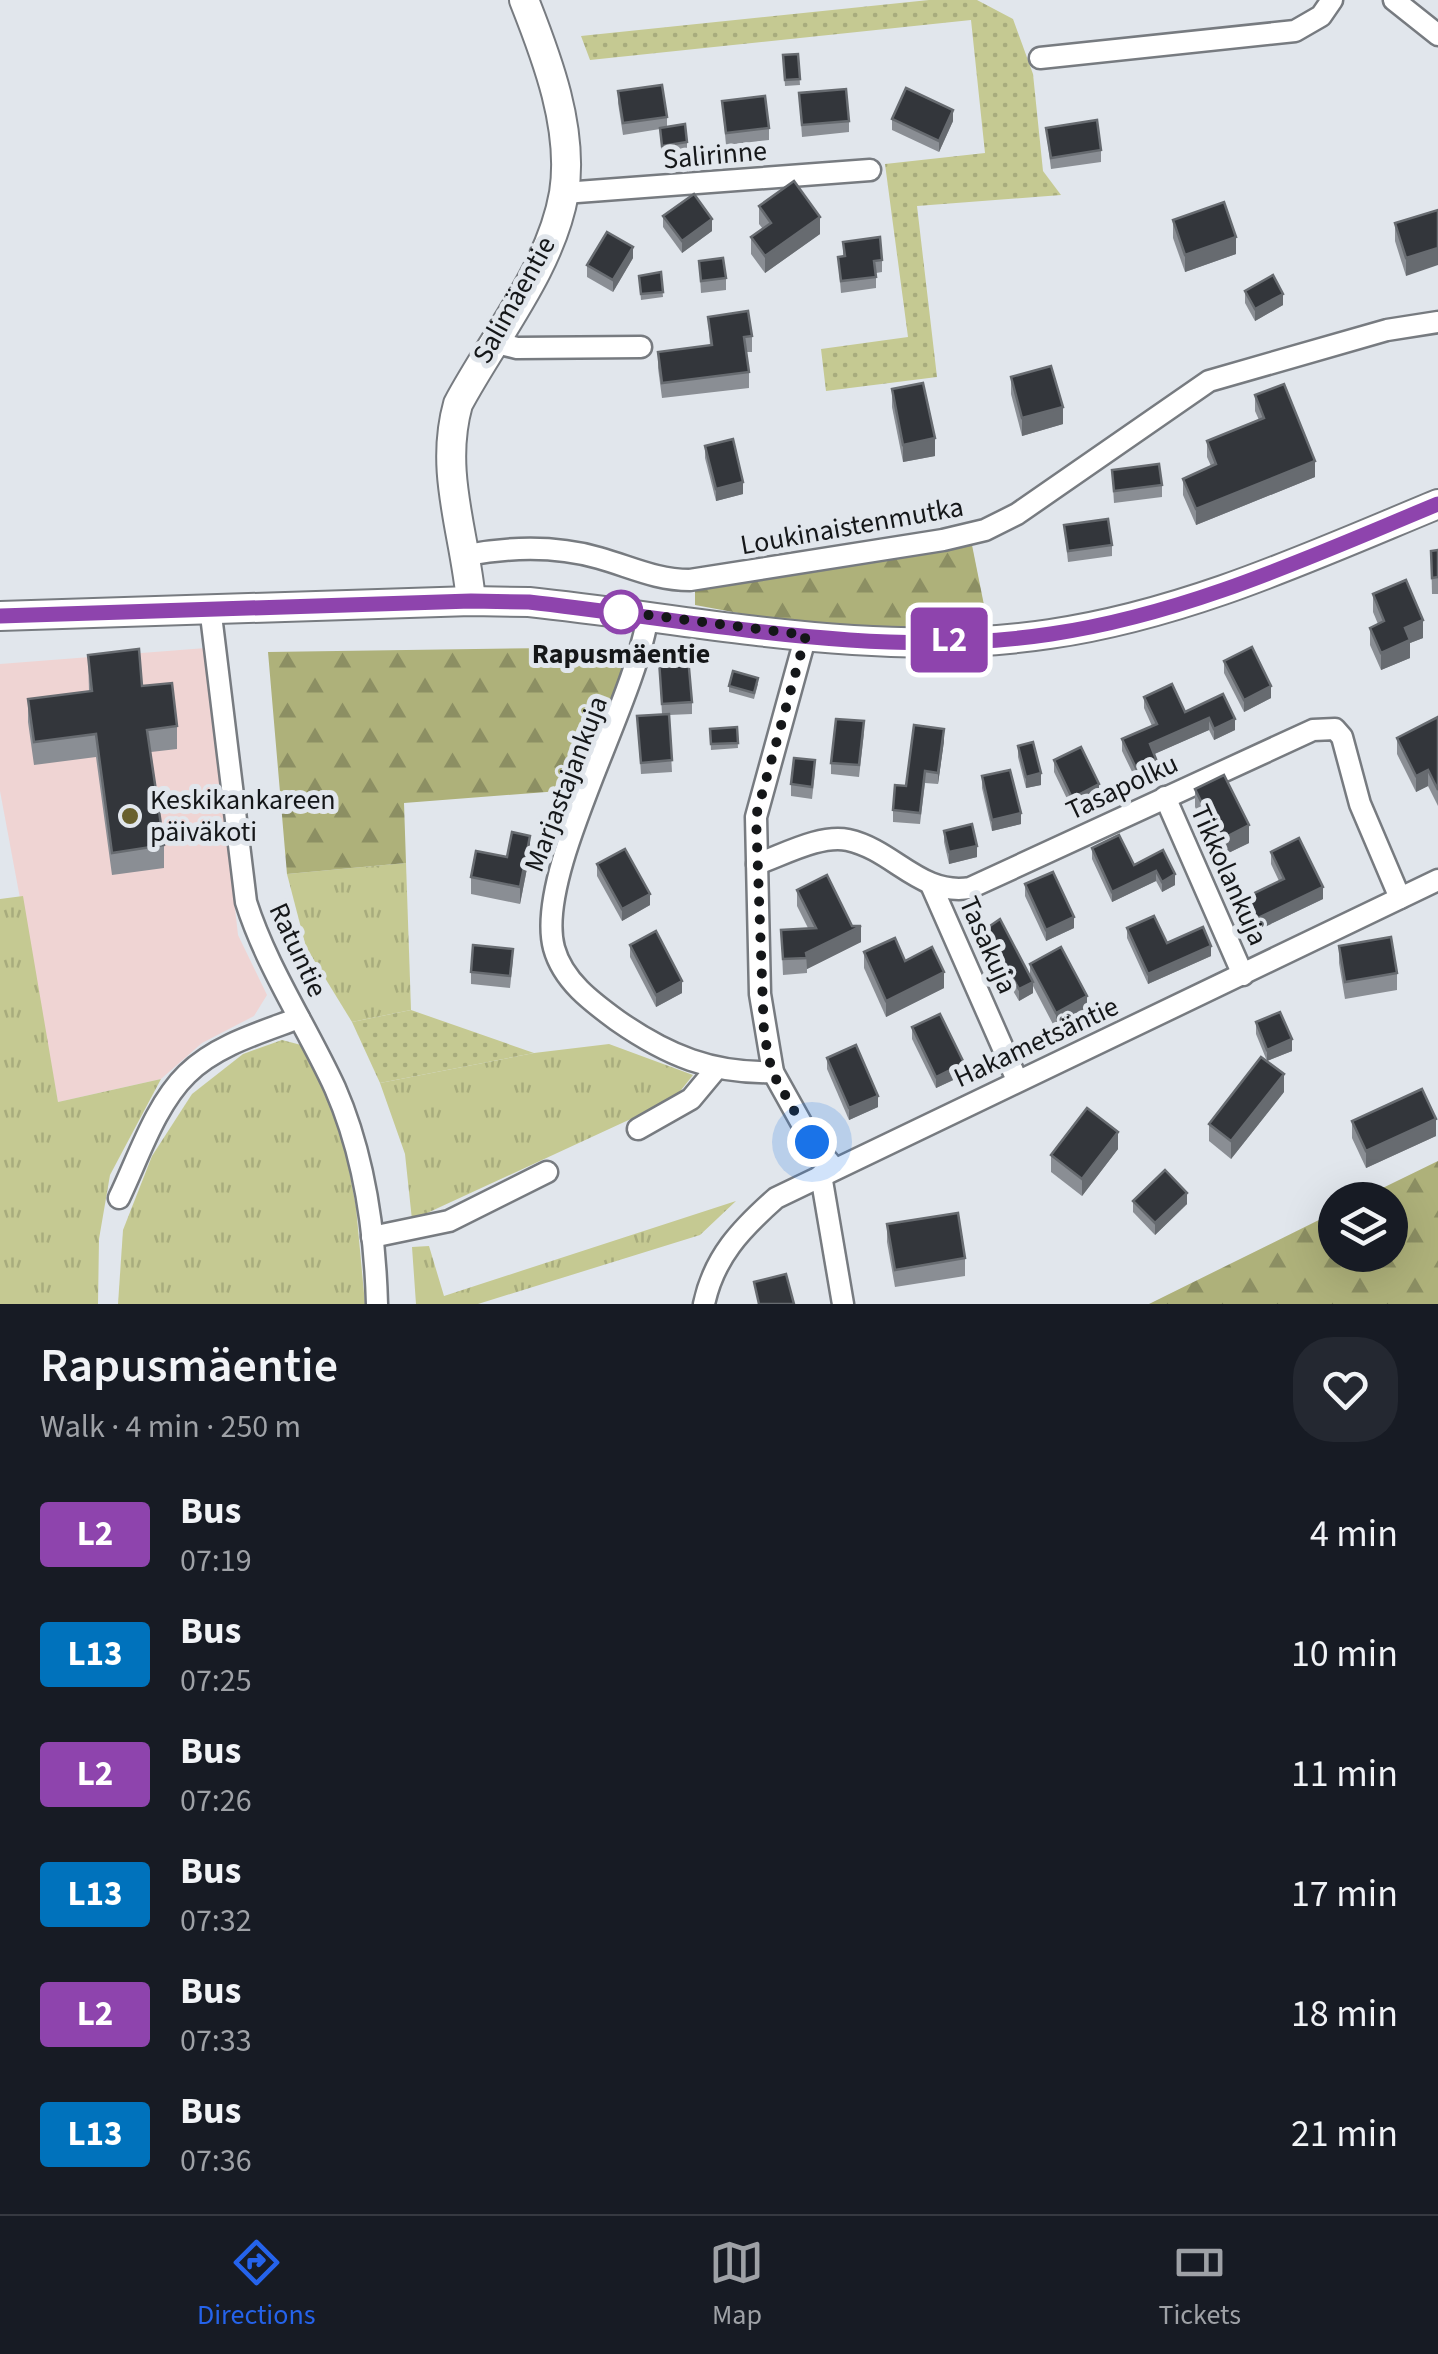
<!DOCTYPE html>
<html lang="en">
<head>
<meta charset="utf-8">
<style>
	body { margin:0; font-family:"Source Sans 3",sans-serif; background:#242831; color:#f1f3f6; height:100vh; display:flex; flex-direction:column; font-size:38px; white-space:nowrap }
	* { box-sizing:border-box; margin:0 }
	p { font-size:32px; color:#9ea1a6 }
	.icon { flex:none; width:55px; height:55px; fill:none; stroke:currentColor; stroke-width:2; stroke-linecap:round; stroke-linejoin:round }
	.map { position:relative; height:1304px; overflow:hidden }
	.drawer { display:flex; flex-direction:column; background:#171b24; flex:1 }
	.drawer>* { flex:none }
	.badge { padding:0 20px; border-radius:8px; font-size:35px; line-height:65px }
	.tools { position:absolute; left:1318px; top:1182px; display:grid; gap:20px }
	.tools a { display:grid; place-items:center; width:90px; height:90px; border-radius:50%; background:#171b24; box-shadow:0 10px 40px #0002; font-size:50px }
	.you { position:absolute; width:50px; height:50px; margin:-25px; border:8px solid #fff; border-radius:50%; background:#1a73e8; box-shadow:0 0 0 15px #1a73e833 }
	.map>.badge { position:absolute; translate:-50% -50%; box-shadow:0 0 0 5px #fff }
	.round { display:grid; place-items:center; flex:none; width:105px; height:105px; border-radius:40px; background:#242831 }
	.headline { display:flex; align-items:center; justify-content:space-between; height:170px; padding:0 40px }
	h1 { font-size:48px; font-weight:600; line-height:75px }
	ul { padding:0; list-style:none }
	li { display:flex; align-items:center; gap:30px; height:120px; padding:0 40px }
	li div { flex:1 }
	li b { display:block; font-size:38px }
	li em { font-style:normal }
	li .badge { min-width:110px; font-weight:700; text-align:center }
	.tab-bar { display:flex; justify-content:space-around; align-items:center; height:140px; border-top:2px solid #363941; background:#171b24; font-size:28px; color:#9ea1a6 }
	.tab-bar a { display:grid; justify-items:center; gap:5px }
	.tab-bar .selected { color:#2563eb }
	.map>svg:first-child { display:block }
	.education { fill:#efd4d3 }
	.grass { fill:url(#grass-tufts) }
	.forest { fill:url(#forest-firs) }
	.park { fill:url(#park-dots) }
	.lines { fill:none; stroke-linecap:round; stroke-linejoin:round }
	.street-casing { stroke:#777b80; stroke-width:25 }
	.secondary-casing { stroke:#777b80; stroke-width:32 }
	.street { stroke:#fff; stroke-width:20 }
	.secondary { stroke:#fff; stroke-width:28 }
	.wall { fill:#8a8e94 }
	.shaded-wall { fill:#676b70 }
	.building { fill:#33363b; stroke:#676b70; stroke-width:2.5 }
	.line-casing { stroke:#fff; stroke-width:22 }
	.line { stroke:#8e44ad; stroke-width:15 }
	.walk { stroke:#151719; stroke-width:10; stroke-dasharray:0 18 }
	.stop-dot { fill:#fff; stroke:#8e44ad; stroke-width:5 }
	.poi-dot { fill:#68602d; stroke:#e1e6ec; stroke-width:4 }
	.labels { text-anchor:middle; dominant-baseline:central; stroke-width:10; stroke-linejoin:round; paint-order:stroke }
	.street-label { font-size:28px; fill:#151719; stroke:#e1e6ec }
	.stop-label { font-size:28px; font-weight:bold; fill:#151719; stroke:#e1e6ec }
	.poi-label { font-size:28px; fill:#151719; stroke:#e1e6ec; text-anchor:start }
</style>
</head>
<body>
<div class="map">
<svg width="1438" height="1304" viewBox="0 0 1438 1304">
	<defs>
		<pattern id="grass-tufts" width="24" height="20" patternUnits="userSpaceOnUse" patternTransform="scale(2.5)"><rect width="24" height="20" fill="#c5c992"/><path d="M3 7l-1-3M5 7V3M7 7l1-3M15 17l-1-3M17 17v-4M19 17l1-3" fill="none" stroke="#a8ac7d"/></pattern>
		<pattern id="forest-firs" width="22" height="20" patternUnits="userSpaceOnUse" patternTransform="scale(2.5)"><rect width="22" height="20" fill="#aeb17a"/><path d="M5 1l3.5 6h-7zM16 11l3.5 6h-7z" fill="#8c8f63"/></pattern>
		<pattern id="park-dots" width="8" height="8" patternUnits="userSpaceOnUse" patternTransform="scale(2.5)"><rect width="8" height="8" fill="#c5c992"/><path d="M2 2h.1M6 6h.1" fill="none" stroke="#a8ac7d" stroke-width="1.8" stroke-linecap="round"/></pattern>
	</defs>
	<rect width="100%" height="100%" fill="#e1e6ec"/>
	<path class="education" d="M206 648 238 935 267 995 254 1016 202 1043 161 1079 58 1102 0 791V664Z"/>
	<g class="grass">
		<path d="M406 863 411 1010 352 1022 306 947 287 874Z"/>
		<path d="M23 896 58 1102 161 1079 110 1175 99 1239 98 1304H0V899Z"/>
		<path d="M282 1040 305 1046 341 1127 356 1207 365 1304H118L123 1230 152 1156 192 1094 243 1054Z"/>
		<path d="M609 1044 693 1075 674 1099 412 1220 405 1154 380 1083 534 1053Z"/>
		<path d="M736 1201 700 1235 478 1304H416L412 1247 429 1246 444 1296Z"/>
	</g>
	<g class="forest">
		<path d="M972 545 986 615 927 630 814 627 695 605V591Z"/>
		<path d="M552 648 630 657 585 789 404 803 406 863 287 874 268 652Z"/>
		<path d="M1438 1161V1304H1149L1335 1212V1255H1390V1200H1358Z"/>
	</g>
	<g class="park">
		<path d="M929 0H977L1013 19 1033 74 1043 171 1061 195 917 206 937 377 826 391 821 349 908 337 885 164 985 153 971 20 590 60 581 36Z"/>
		<path d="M411 1010 534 1053 380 1083 352 1022Z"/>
	</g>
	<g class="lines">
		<defs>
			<g id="street">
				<path d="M1394 0 1438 35"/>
				<path d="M1040 58 1295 31 1321 16 1332 0"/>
				<path d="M564 193 870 170"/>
				<path d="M492 342 517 348 641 347"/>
				<path d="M467 555C510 547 557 546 599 558 631 567 656 580 690 580L943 540 985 530 1017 514 1209 381 1387 330 1438 322"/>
				<path d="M210 607 246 902C267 968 306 1025 335 1088 364 1154 375 1232 377 1304"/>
				<path d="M648 615C635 705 534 873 554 948 563 981 592 1002 618 1021 667 1055 712 1074 773 1072"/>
				<path d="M806 635 756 817 760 994 773 1072 812 1142 834 1168"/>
				<path d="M1165 797 1243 975"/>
				<path d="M757 864C783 855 821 834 848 840 894 850 920 896 970 888L1313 730 1335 729 1342 737 1360 804 1400 898"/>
				<path d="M932 887 1017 1080"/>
				<path d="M638 1129 691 1099 716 1069"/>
				<path d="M821 1175 843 1304"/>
				<path d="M119 1198C138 1159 155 1105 187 1074 216 1045 262 1032 299 1018"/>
				<path d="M372 1237 449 1221 547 1172"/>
				<path d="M704 1304C714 1257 741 1229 776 1198L1438 880"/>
			</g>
			<g id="secondary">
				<path d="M471 601C465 533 439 472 458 404 493 338 551 269 564 193 574 129 547 58 524 0"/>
				<path d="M0 616 471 601 529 602C700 620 878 660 1050 634 1187 614 1312 556 1438 504"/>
			</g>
		</defs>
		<use href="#street" class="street-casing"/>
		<use href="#secondary" class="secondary-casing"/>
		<use href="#street" class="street"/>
		<use href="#secondary" class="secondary"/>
	</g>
	<g class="wall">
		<path d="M798 54 800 85 785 86 783 55Z"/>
		<path d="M618 91 667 117V126L687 142V154L662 157 660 129 623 135 618 103Z"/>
		<path d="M799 93 849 121V132L802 137Z"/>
		<path d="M722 101 769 128V140L726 145Z"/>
		<path d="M892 119 953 121 939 152 892 130Z"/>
		<path d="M1046 128 1101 150V162L1051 169Z"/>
		<path d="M759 206 820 234 765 273 751 254V237L763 229 759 224Z"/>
		<path d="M1438 210 1406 276 1395 241V223Z"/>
		<path d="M663 216 712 231 682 253 663 227Z"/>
		<path d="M1173 220 1236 254 1185 272 1173 238Z"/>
		<path d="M843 242 882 260V272L876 273V288L841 293 838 257 843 256Z"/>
		<path d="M633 258 613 292 587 277V265Z"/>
		<path d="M699 261 726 278V290L701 293Z"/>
		<path d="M661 272 663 297 641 300 639 276Z"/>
		<path d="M1245 291 1283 305 1255 321 1245 303Z"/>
		<path d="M708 317 752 336V352H746L749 372V388L662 398 658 368V352L710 345Z"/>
		<path d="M1011 377 1063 424 1022 436 1011 394Z"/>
		<path d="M892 389 935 456 903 462 892 407Z"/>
		<path d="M1255 395 1315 477 1196 525 1183 495V479L1211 466 1207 457V441L1259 420 1255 411Z"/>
		<path d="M705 446 743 494 716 501 705 458Z"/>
		<path d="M1112 470 1162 485V497L1114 503Z"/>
		<path d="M1064 525 1112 545V556L1068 562Z"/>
		<path d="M1438 550V594H1432L1431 551Z"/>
		<path d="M1373 594 1423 638 1410 643V658L1381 670 1370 645V628L1378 624 1373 612Z"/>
		<path d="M88 655 142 686 177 726V749L151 752 164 845V868L112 875 96 757 34 765 28 722V699L89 691Z"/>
		<path d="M659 660 692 702V714L669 715 672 772 641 774 637 716 662 714Z"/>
		<path d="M1224 661 1271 698 1244 712 1224 673Z"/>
		<path d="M758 684 754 699 729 692V686Z"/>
		<path d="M1223 694 1235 730 1214 740 1209 730 1154 754 1156 770 1136 780 1122 751V739L1152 726 1144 708V697L1185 712Z"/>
		<path d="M1438 717V806L1428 786 1416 792 1397 754V738Z"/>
		<path d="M737 727 738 748 711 750 710 729Z"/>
		<path d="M864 733 859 777 831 774V763Z"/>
		<path d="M944 741 938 784 925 783 920 824 893 822V810L906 786Z"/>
		<path d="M1018 746 1041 785 1026 788 1018 757Z"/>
		<path d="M1054 760 1099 796 1072 809 1054 772Z"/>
		<path d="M815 772 812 799 791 796V784Z"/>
		<path d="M982 776 1021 824 992 831 982 788Z"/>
		<path d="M1195 789 1249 843 1220 857 1195 807Z"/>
		<path d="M944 831 977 857 949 864 944 842Z"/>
		<path d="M1092 848 1134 865 1163 850 1175 885 1162 892 1156 881 1112 902 1092 859Z"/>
		<path d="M1271 852 1323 899 1254 932 1244 910V898L1279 881 1271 864Z"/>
		<path d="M530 853 520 904 471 894V877L507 857Z"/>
		<path d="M597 864 650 905 622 921 597 876Z"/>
		<path d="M1025 884 1074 928 1046 941 1025 896Z"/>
		<path d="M797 890 852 926 861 942 807 969V973L783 975 781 930 808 928 797 906Z"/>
		<path d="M1127 928 1167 943 1211 956 1148 984 1127 938Z"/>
		<path d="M984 930 1030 976V964L1087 1014 1056 1030 1033 986V993L1019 1001 984 942Z"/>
		<path d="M630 945 682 993 656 1007 630 957Z"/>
		<path d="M1339 946 1397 973V990L1345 999 1339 963Z"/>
		<path d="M864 952 905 961 944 988 886 1017 864 968Z"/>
		<path d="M513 960 510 988 471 984V972Z"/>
		<path d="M1256 1022 1292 1051 1267 1061 1256 1034Z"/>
		<path d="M912 1027 964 1075 936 1088 912 1039Z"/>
		<path d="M827 1058 878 1107 849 1120 827 1069Z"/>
		<path d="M1284 1092 1231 1159 1209 1141V1124Z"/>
		<path d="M1352 1121 1436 1136 1366 1168 1352 1138Z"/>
		<path d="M1118 1149 1082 1196 1051 1172V1155Z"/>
		<path d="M1133 1201 1187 1204 1155 1235 1133 1212Z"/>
		<path d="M887 1224 965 1258V1276L895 1287 887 1242Z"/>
	</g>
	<g class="shaded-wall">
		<path d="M953 110V121L939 152V141Z"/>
		<path d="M820 217V234L765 273V256Z"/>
		<path d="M712 219V231L682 253V241Z"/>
		<path d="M1236 237V254L1185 272V255Z"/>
		<path d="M633 247V258L613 292V280Z"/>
		<path d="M1438 248V265L1406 276V258Z"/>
		<path d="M1283 294V305L1255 321V309Z"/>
		<path d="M1063 407V424L1022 436V418Z"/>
		<path d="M935 438V456L903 462V445Z"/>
		<path d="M1315 461V477L1196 525V509Z"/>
		<path d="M743 482V494L716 501V489Z"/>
		<path d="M1423 620V638L1410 643V658L1381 670V653L1405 628Z"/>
		<path d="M1271 686V698L1244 712V700Z"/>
		<path d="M1209 718V730L1150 756V744Z"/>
		<path d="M1235 719V730L1214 740V729Z"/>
		<path d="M944 729V741L938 784V773Z"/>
		<path d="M1156 759V770L1136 780V768Z"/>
		<path d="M1428 770V786L1416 792V776Z"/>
		<path d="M1041 773V785L1026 788V777Z"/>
		<path d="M1099 784V796L1072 809V798Z"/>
		<path d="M1021 813V824L992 831V820Z"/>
		<path d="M1249 825V843L1220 857V840Z"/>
		<path d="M530 836V853L520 904V887Z"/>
		<path d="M977 846V857L949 864V852Z"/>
		<path d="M1156 871V881L1112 902V892Z"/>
		<path d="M1175 874V885L1162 892V882Z"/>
		<path d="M1323 887V899L1254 932V920Z"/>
		<path d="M650 894V905L622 921V909Z"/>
		<path d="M1074 917V928L1046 941V930Z"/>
		<path d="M861 926V942L807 969 806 953Z"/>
		<path d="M1211 946V956L1148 984V974Z"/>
		<path d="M944 972V988L886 1017V1001Z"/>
		<path d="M682 981V993L656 1007V995Z"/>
		<path d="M1033 982V993L1019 1001V989Z"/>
		<path d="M1087 996V1014L1056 1030V1013Z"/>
		<path d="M1292 1039V1051L1267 1061V1050Z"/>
		<path d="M964 1063V1075L936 1088V1077Z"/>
		<path d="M1284 1074V1092L1231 1159V1141Z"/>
		<path d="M878 1096V1107L849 1120V1108Z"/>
		<path d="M1436 1119V1136L1366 1168V1151Z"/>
		<path d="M1118 1132V1149L1082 1196V1179Z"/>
		<path d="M1187 1193V1204L1155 1235V1223Z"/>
	</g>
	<g class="building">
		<path d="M798 54 800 79 785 80 783 55Z"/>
		<path d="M662 85 667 117 623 123 618 91Z"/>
		<path d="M906 88 953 110 939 141 892 119Z"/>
		<path d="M846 89 849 121 802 125 799 93Z"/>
		<path d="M765 96 769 128 726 133 722 101Z"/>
		<path d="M1097 120 1101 150 1051 158 1046 128Z"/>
		<path d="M685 124 687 142 662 146 660 128Z"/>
		<path d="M794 181 820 217 765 256 751 237 771 223 759 206Z"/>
		<path d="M694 194 712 219 682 241 663 216Z"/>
		<path d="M1224 202 1236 237 1185 255 1173 220Z"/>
		<path d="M1438 210V248L1406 258 1395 223Z"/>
		<path d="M607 232 633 247 613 280 587 265Z"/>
		<path d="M880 237 882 260 874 261 876 277 841 281 838 257 845 256 843 242Z"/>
		<path d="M723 258 726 278 701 281 699 261Z"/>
		<path d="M661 272 663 292 641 294 639 276Z"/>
		<path d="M1273 275 1283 294 1255 309 1245 291Z"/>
		<path d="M748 311 752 336 744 337 749 372 662 383 658 352 712 345 708 317Z"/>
		<path d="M1051 366 1063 407 1022 418 1011 377Z"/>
		<path d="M923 383 935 438 903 445 892 389Z"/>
		<path d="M1284 384 1315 461 1196 509 1183 479 1216 464 1207 441 1264 418 1255 395Z"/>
		<path d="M733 439 743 482 716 489 705 446Z"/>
		<path d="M1159 464 1162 485 1114 491 1112 470Z"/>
		<path d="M1108 519 1112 545 1068 551 1064 525Z"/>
		<path d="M1438 550V577L1432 578 1431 551Z"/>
		<path d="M1406 580 1423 620 1405 628 1410 640 1381 653 1370 628 1384 621 1373 594Z"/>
		<path d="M1252 647 1271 686 1244 700 1224 661Z"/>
		<path d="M139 649 142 686 172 683 177 726 147 730 164 845 112 853 96 734 34 742 28 699 92 691 88 655Z"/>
		<path d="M688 657 692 702 662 704 659 660Z"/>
		<path d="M733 671 758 678 754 693 729 686Z"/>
		<path d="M1172 684 1185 712 1223 694 1235 719 1214 729 1209 718 1150 744 1156 759 1136 768 1122 739 1157 724 1144 697Z"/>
		<path d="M669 714 672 760 641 763 637 716Z"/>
		<path d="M1438 717V790L1428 770 1416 776 1397 738Z"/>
		<path d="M836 719 864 721 859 765 831 763Z"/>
		<path d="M914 725 944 729 938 773 925 771 920 813 893 810 895 785 906 786Z"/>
		<path d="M737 727 738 743 711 744 710 729Z"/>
		<path d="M1033 742 1041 773 1026 777 1018 746Z"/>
		<path d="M1081 747 1099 784 1072 798 1054 760Z"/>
		<path d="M794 758 815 760 812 787 791 784Z"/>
		<path d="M1010 770 1021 813 992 820 982 776Z"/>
		<path d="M1224 775 1249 825 1220 840 1195 789Z"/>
		<path d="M972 824 977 846 949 852 944 831Z"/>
		<path d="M512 832 530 836 520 887 471 877 476 851 507 857Z"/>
		<path d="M1119 835 1134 865 1163 850 1175 874 1162 882 1156 871 1112 892 1092 848Z"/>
		<path d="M1299 838 1323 887 1254 920 1244 898 1284 879 1271 852Z"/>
		<path d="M625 849 650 894 622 909 597 864Z"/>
		<path d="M1053 872 1074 917 1046 930 1025 884Z"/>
		<path d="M827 875 852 926H861L806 953 807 958 783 959 781 930 816 928 797 890Z"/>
		<path d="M1154 916 1167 943 1203 927 1211 946 1148 974 1127 928Z"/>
		<path d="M1000 919 1033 982 1019 989 984 930Z"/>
		<path d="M656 931 682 981 656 995 630 945Z"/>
		<path d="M1391 937 1397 973 1345 982 1339 946Z"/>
		<path d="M895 938 905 961 932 947 944 972 886 1001 864 952Z"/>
		<path d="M473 945 513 949 510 976 471 972Z"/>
		<path d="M1061 947 1087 996 1056 1013 1030 964Z"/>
		<path d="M1280 1012 1292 1039 1267 1050 1256 1022Z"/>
		<path d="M940 1014 964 1063 936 1077 912 1027Z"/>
		<path d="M856 1045 878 1096 849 1108 827 1058Z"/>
		<path d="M1261 1057 1284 1074 1231 1141 1209 1124Z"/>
		<path d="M1422 1089 1436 1119 1366 1151 1352 1121Z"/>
		<path d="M1087 1108 1118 1132 1082 1179 1051 1155Z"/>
		<path d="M1165 1170 1187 1193 1155 1223 1133 1201Z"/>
		<path d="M958 1213 965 1258 895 1270 887 1224Z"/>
		<path d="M786 1274 794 1304H759L754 1282Z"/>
	</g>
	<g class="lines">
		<defs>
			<path id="line" d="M0 616 471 601 529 602C700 621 879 660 1051 634 1187 614 1312 556 1438 504"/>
		</defs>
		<use href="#line" class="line-casing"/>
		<use href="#line" class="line"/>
		<path class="walk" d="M621 612 608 610 806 635 756 816 764 1034 772 1072 812 1142"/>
	</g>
	<circle class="stop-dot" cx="621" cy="612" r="20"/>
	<circle class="poi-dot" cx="130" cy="816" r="10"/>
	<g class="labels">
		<g class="street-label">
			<text transform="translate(715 155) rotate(-5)">Salirinne</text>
			<text transform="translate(514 300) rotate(-61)">Salimäentie</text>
			<text transform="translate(852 526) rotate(-10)">Loukinaistenmutka</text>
			<text transform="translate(566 784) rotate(-69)">Marjastajankuja</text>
			<text transform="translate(1122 787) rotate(-25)">Tasapolku</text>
			<text transform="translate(1229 875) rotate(66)">Tikkolankuja</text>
			<text transform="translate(988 945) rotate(66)">Tasakuja</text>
			<text transform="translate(298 950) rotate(65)">Ratuntie</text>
			<text transform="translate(1036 1042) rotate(-25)">Hakametsäntie</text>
		</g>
		<g class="stop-label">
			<text x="621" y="654">Rapusmäentie</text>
		</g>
		<g class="poi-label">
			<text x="150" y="800">Keskikankareen<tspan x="150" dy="32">päiväkoti</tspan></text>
		</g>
	</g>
</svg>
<div class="tools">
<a><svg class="icon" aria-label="layers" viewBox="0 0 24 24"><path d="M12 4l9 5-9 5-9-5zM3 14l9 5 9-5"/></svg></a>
</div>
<div class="you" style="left:812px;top:1142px"></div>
<b class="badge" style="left:949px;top:640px;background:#8e44ad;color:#fff">L2</b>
</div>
<section class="drawer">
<div class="headline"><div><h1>Rapusmäentie</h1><p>Walk · 4 min · 250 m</p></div><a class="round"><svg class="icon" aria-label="heart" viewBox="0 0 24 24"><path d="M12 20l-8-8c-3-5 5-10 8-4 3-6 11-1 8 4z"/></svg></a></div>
<ul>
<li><span class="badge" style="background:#8e44ad;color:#fff">L2</span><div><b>Bus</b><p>07:19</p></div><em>4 min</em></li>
<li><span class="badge" style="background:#0072bc;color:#fff">L13</span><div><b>Bus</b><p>07:25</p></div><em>10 min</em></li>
<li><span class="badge" style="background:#8e44ad;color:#fff">L2</span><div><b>Bus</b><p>07:26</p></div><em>11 min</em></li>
<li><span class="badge" style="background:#0072bc;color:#fff">L13</span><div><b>Bus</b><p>07:32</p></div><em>17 min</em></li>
<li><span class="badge" style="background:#8e44ad;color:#fff">L2</span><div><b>Bus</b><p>07:33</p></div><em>18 min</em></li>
<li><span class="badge" style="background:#0072bc;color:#fff">L13</span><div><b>Bus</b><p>07:36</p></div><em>21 min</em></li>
</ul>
</section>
<nav class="tab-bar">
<a class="selected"><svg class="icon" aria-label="directions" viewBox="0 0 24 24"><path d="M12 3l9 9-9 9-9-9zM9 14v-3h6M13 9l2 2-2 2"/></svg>Directions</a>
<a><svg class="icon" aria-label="map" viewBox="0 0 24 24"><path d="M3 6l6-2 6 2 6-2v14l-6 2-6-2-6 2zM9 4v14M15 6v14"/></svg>Map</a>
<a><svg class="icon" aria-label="tickets" viewBox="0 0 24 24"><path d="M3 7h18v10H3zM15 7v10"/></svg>Tickets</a>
</nav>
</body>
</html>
